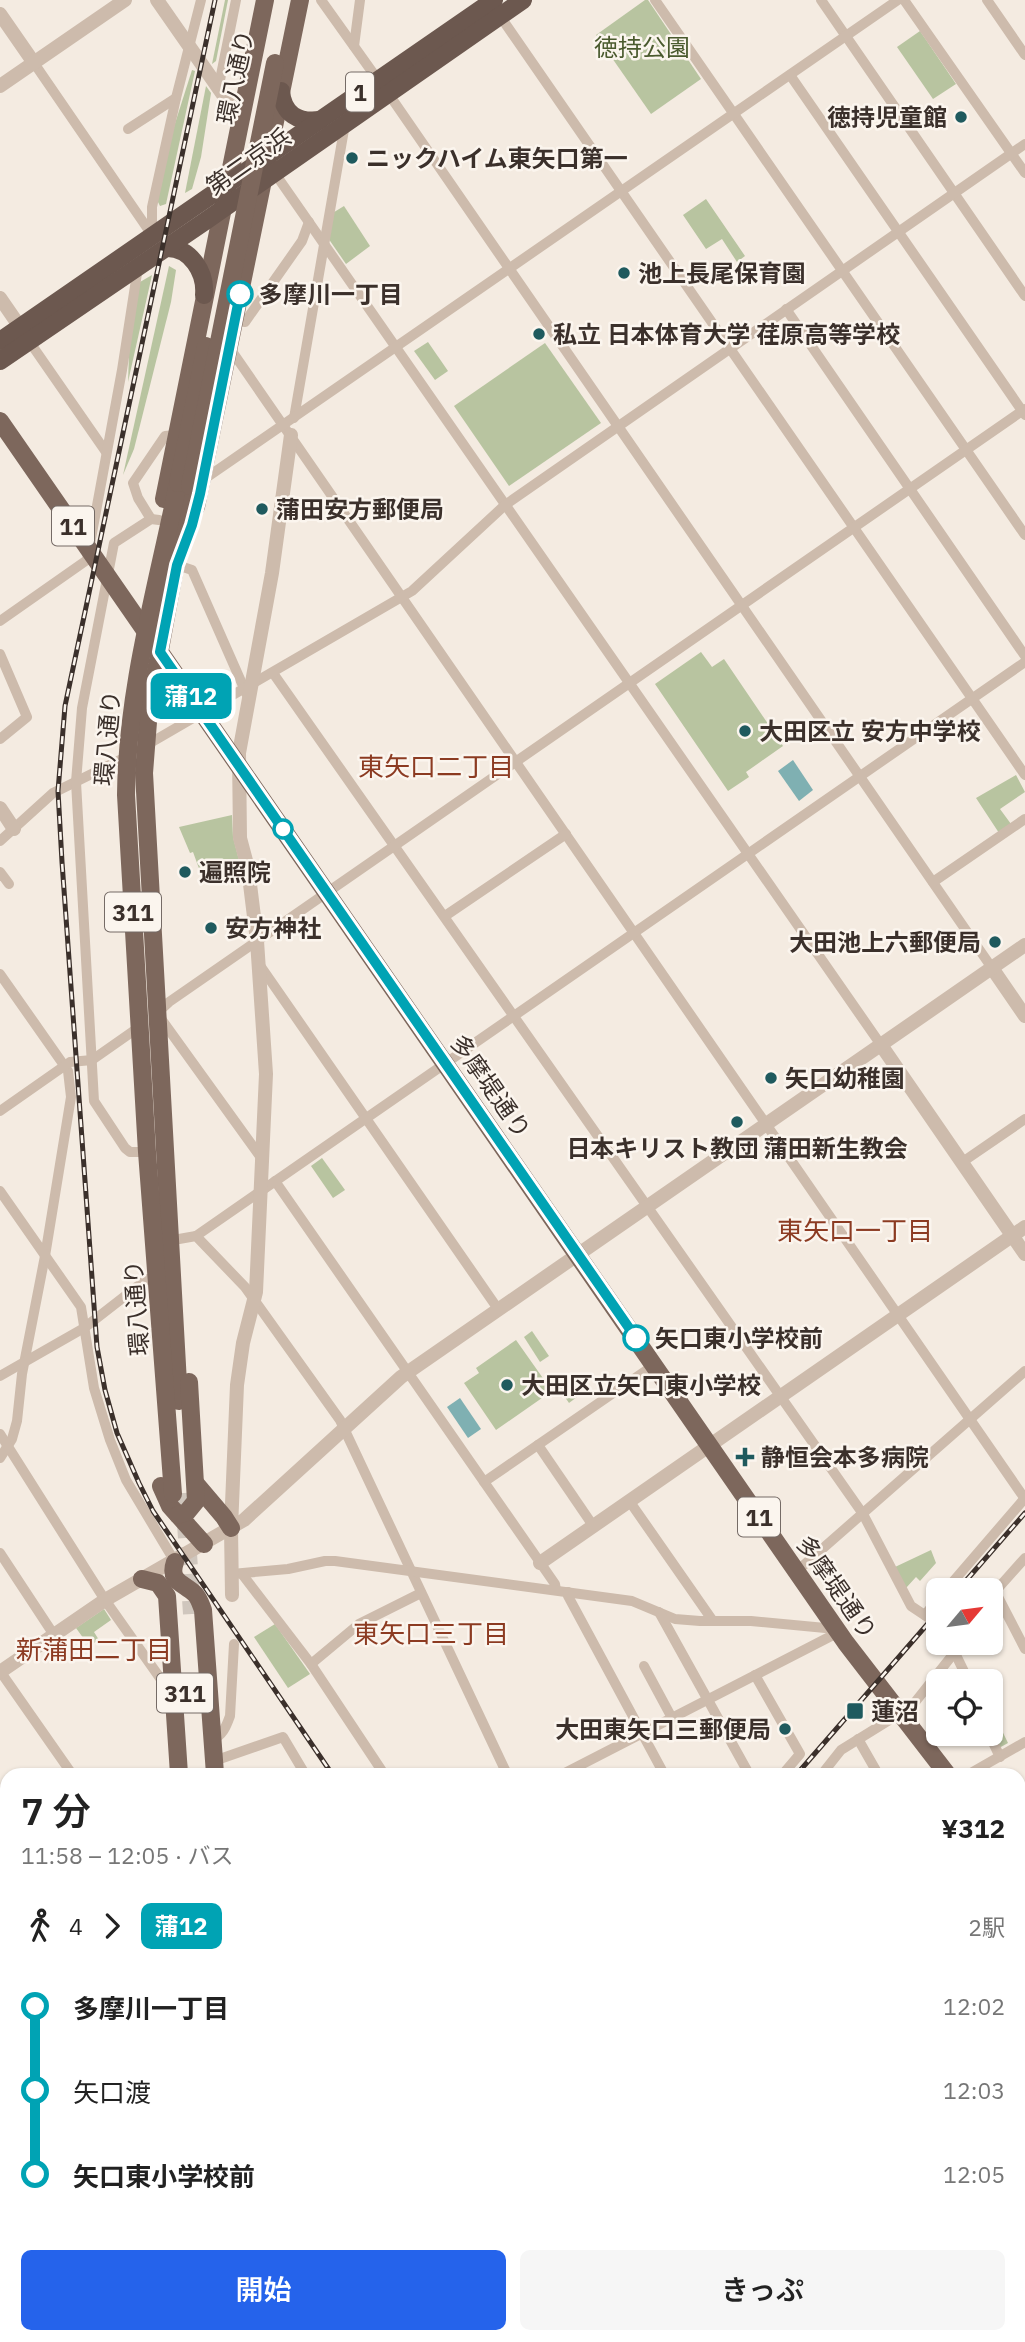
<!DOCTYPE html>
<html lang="ja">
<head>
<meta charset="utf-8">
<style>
	body { margin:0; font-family:"IBM Plex Sans","Noto Sans JP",sans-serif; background:#f6f6f6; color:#222; height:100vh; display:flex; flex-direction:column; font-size:26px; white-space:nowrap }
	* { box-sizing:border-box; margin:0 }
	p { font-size:23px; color:#767676 }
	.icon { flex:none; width:38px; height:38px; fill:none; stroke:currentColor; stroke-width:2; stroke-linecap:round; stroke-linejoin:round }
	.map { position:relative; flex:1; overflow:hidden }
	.sheet { position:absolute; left:0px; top:1768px; width:1026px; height:576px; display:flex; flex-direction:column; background:#fff; border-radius:21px 21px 0 0; box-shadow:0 2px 5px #0004 }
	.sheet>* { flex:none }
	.badge { padding:0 14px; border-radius:10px; font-size:24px; line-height:46px }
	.needle { width:46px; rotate:61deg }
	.fabs { position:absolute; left:926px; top:1578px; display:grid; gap:14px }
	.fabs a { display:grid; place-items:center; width:77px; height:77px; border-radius:10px; background:#fff; box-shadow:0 2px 5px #0004; font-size:35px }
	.map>.badge { position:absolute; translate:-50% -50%; box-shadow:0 0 0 4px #fff }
	.legs { display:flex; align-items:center; gap:10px; height:77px; padding:0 21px; font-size:23px }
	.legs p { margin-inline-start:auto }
	.headline { display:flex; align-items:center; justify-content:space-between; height:119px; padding:0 21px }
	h1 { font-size:38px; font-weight:600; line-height:52px }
	.primary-button { display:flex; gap:14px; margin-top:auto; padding:14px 21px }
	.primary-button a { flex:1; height:80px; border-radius:10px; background:#2563eb; color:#fff; font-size:28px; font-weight:600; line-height:80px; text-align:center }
	.primary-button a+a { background:#f6f6f6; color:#222 }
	ul { padding:0 21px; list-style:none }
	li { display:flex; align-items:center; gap:24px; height:84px; font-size:26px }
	li i { display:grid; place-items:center; width:10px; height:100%; margin:0 9px; background:currentColor }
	li i::after { content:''; width:18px; height:18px; margin:-9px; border:5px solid; border-radius:50%; background:#fff }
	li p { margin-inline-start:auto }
	li:first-child i { background:linear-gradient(#0000 50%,currentColor 0) }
	li:last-child i { background:linear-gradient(currentColor 50%,#0000 0) }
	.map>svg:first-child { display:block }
	.green { fill:#b8c4a0 }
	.water { fill:#7fb0b2 }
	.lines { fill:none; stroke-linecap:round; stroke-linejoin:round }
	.primary-tunnel { stroke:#cfc6bd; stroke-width:18; stroke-dasharray:18 9; stroke-linecap:butt }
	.minor { stroke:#cdbbac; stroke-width:10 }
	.tertiary { stroke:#cdbbac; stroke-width:14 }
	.primary { stroke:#7d675c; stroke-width:18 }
	.trunk { stroke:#6c584f; stroke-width:18 }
	.rail-casing { stroke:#3b302b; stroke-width:5 }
	.rail { stroke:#fbf5ee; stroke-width:2.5; stroke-dasharray:8; stroke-linecap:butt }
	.primary-bridge { stroke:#7d675c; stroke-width:18 }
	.line-1-casing { stroke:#fff; stroke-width:16 }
	.line-1 { stroke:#00a3b4; stroke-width:10 }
	.poi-dot { fill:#1f5a5e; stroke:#fbf5ee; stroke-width:2.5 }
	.stop-1-dot { fill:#fff; stroke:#00a3b4; stroke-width:3.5 }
	.labels { text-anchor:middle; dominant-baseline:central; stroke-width:5; stroke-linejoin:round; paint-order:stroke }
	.shield { fill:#fbf5ee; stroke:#756b66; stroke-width:2 }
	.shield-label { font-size:23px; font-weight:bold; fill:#3b302b }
	.park-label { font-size:24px; fill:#4a5a2e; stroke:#fbf5ee }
	.street-label { font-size:24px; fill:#3b302b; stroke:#fbf5ee }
	.poi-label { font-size:24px; font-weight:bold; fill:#3b302b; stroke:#fbf5ee; text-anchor:start }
	.stop-label { font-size:24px; font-weight:bold; fill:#3b302b; stroke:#fbf5ee; text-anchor:start }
	.neighbourhood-label { font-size:26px; fill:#8c3b22; stroke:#fbf5ee }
</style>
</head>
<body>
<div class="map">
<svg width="1025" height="2342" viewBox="0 0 1025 2342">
	<rect width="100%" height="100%" fill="#f4ebe1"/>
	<g class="green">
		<path d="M225 0H228L216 61 212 64Z"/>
		<path d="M645 0H648L701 79 651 114 596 35Z"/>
		<path d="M920 31 956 84 933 99 897 47Z"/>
		<path d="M192 70 195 71 166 204 160 206 157 200 171 136Z"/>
		<path d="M206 86 211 93 201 157 192 189 185 193Z"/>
		<path d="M706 199 745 256 737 262 722 239 706 249 683 215Z"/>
		<path d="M344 206 370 246 346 264 326 235 331 214Z"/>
		<path d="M169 266 176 270 171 302 134 449 123 475Z"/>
		<path d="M152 275 128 382 130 326 140 282Z"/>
		<path d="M428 342 448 371 435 380 414 351Z"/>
		<path d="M545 343 601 423 509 486 454 406Z"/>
		<path d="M701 652 712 667 724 659 783 746 746 772 749 777 728 791 655 684Z"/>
		<path d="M1016 775 1025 792 1000 809 1011 824 999 833 976 798Z"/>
		<path d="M232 815 233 837 240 864 201 874 193 852 190 853 179 827Z"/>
		<path d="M322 1158 345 1190 333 1198 311 1166Z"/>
		<path d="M532 1331 549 1356 540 1362 524 1337Z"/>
		<path d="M516 1340 552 1391 496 1430 464 1383 479 1373 476 1368Z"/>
		<path d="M564 1379 577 1397 569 1403 556 1384Z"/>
		<path d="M931 1550 936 1563 920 1581 916 1577 906 1588 895 1567Z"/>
		<path d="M104 1609 111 1620 94 1632 99 1640 89 1646 76 1628Z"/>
		<path d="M275 1624 310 1674 288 1688 254 1637Z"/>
		<path d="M992 1688 1001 1707 993 1712 1008 1743 999 1748 991 1731Z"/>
	</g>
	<g class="water">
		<path d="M793 760 813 790 799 801 778 771Z"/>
		<path d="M460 1398 481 1429 468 1438 447 1407Z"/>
	</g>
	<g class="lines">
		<path class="primary-tunnel" d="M184 1493 192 1614"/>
		<g class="minor">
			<path d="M321 0 378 80"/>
			<path d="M655 0 1025 535"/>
			<path d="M821 0 1025 296"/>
			<path d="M904 0 1025 173"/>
			<path d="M987 0 1025 55"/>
			<path d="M500 16 1025 775"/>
			<path d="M354 46 360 0"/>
			<path d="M34 63 152 235"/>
			<path d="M790 75 1025 415"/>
			<path d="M218 90 236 0"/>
			<path d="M388 93 992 968"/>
			<path d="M128 129 176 98"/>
			<path d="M274 172 881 1045"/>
			<path d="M152 235V207L176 98 201 0"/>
			<path d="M786 309 1025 656"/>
			<path d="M235 320 245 322 302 241 309 222"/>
			<path d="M29 341 106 452"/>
			<path d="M229 347 1025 1499"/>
			<path d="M294 418 345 124"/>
			<path d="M203 480 898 0"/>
			<path d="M151 519 138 498 133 483 165 436 176 435"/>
			<path d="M177 565 192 570 247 695"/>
			<path d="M0 621 87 560 122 370 138 267"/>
			<path d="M0 654 27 717 0 739"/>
			<path d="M273 673 863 1514 911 1606 938 1624"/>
			<path d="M145 746 412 591 505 505 1025 144"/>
			<path d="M0 841 53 793 126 757"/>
			<path d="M0 872 9 884"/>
			<path d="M933 882 1025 819"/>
			<path d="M445 916 566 834"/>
			<path d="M259 964 498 1309"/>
			<path d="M0 974 68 1071 71 1097 45 1256 22 1374 17 1421 12 1439 0 1458"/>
			<path d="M157 1013 169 1002 1025 409"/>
			<path d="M159 1016 262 1159"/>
			<path d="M0 1111 70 1062 92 1060 142 1025"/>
			<path d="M147 1152H130L125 1148 94 1101 76 782 82 708 114 543 151 519 159 520"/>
			<path d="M961 1163 1025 1119"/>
			<path d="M275 1181 546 1571 555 1584 556 1590"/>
			<path d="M0 1191 81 1307 94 1388 110 1440 126 1480 175 1562"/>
			<path d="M196 1236 1025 662"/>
			<path d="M179 1239 196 1236 245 1287 340 1420 507 1774"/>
			<path d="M0 1376 84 1328 147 1279"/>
			<path d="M0 1434 105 1600 172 1695"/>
			<path d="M538 1445 594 1527"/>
			<path d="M484 1482 654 1365"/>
			<path d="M630 1502 713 1621"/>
			<path d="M0 1553 54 1635"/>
			<path d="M797 1571 1025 1371"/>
			<path d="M232 1574 288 1569 325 1561H335L632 1601 675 1619 700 1621H751L836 1629"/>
			<path d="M242 1574 311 1664 384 1774"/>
			<path d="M945 1591 1025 1498"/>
			<path d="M995 1591 1025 1649"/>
			<path d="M568 1592V1596L664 1774"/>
			<path d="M992 1595 1025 1558"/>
			<path d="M659 1612 749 1774"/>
			<path d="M925 1615 938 1599"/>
			<path d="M955 1653 969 1682"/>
			<path d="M311 1664 359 1624 421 1593"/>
			<path d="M644 1666 672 1718"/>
			<path d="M0 1671 72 1774"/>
			<path d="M755 1675 800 1754 783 1774"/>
			<path d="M989 1734 1000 1757"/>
			<path d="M858 1739 878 1774"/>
			<path d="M212 1740C223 1735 226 1727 230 1716L234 1644"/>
			<path d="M214 1761 283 1737 305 1774"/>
			<path d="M563 1774 839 1632"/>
			<path d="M822 1774 841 1750 912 1706 962 1643"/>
			<path d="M969 1774 1025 1742"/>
			<path d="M0 1848 7 1857"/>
			<path d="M1018 2007 1025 2003"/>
			<path d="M0 2052 7 2062"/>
			<path d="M0 2072 7 2068"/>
			<path d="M1018 2090 1025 2103"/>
			<path d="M1018 2225 1025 2222"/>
			<path d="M1018 2285 1025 2297"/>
			<path d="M134 2336 136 2342"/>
			<path d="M493 2336 497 2342"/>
			<path d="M538 2336 542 2342"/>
			<path d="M687 2336 690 2342"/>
			<path d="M741 2336 744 2342"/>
			<path d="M985 2336 988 2342"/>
			<path d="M36 2342 37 2336"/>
			<path d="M277 2342 287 2336"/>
			<path d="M433 2342 443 2336"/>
			<path d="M580 2342 590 2336"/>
			<path d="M797 2342 806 2337"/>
		</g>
		<g class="tertiary">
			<path d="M157 0 233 109 241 114"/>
			<path d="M0 14 34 63"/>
			<path d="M0 86 125 0"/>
			<path d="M0 298 20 327"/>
			<path d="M0 808 14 829"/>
			<path d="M992 968 1025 1016"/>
			<path d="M881 1045 1025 1254"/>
			<path d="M540 1563 1025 1227"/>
			<path d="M232 1595 231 1528 237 1385 243 1343 256 1292 266 1074 257 941 248 868 240 838 239 753 272 573 291 435"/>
			<path d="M0 1672 105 1600 244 1520 401 1377 1025 945"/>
			<path d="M0 1892 7 1887"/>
			<path d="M1018 1910 1025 1906"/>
			<path d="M1018 2115 1025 2111"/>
			<path d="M0 2242 7 2237"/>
			<path d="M916 2336 919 2342"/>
		</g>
		<g class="primary">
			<path d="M0 421 846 1643 947 1774"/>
			<path d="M164 499 265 0"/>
			<path d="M196 507 300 0"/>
			<path d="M179 1401 144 773 149 709 190 486"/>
			<path d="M196 1484 224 1517 231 1528"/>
			<path d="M161 1486 170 1506 204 1544"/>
			<path d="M173 1494 147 1152 126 795C127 688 157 587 178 483"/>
			<path d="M178 1515 187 1512 196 1501 189 1382"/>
			<path d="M175 1562C168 1582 184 1583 195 1594 199 1598 201 1605 203 1610L215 1774"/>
			<path d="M142 1579 158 1583 167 1596 179 1774"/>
			<path d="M1018 1872 1025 1881"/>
			<path d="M333 2336 335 2342"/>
			<path d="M348 2336 351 2342"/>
		</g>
		<g class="trunk">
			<path d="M281 91C283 114 298 123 320 120"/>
			<path d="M166 248C191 247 206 273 204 295"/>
			<path d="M0 341 494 0"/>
			<path d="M0 361 204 222 523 0"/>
		</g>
		<defs>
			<g id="rail">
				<path d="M215 0 65 706 58 791 62 862 97 1347 105 1390 117 1433 139 1483 153 1511 332 1774"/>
				<path d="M957 1591 1025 1513"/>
				<path d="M797 1774 938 1612"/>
				<path d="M705 2336 709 2342"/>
				<path d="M725 2336 729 2342"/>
			</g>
		</defs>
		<use href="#rail" class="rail-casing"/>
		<use href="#rail" class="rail"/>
		<g class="primary-bridge">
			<path d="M178 483 206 346"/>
			<path d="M190 486 275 63"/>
		</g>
	</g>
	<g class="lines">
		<defs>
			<path id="line-1" d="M240 294 200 494 192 525 177 565 160 652 636 1338"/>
		</defs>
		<use href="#line-1" class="line-1-casing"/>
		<use href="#line-1" class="line-1"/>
	</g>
	<g class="poi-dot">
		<circle cx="961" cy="117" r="7"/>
		<circle cx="352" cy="158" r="7"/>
		<circle cx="624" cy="273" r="7"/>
		<circle cx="539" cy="334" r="7"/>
		<circle cx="262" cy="509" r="7"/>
		<circle cx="745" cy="731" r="7"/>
		<circle cx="185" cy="872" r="7"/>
		<circle cx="211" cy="928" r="7"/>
		<circle cx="995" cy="942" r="7"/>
		<circle cx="771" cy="1078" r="7"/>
		<circle cx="737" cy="1122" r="7"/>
		<circle cx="507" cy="1385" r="7"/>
		<path d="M741.5 1446.5h7v7h7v7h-7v7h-7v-7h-7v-7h7z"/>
		<rect x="846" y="1702" width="18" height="18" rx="3.5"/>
		<circle cx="785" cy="1729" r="7"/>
	</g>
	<g class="stop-1-dot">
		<circle cx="240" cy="294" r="12"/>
		<circle cx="283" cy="829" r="9"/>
		<circle cx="636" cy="1338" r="12"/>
	</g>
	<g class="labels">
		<g class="shield">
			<rect x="346" y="72.5" width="28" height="39" rx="5"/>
			<rect x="52" y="506.5" width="42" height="39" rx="5"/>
			<rect x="105" y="892.5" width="56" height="39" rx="5"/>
			<rect x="738" y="1497.5" width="42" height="39" rx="5"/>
			<rect x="157" y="1673.5" width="56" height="39" rx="5"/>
		</g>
		<g class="shield-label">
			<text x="360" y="92">1</text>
			<text x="73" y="526">11</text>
			<text x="133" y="912">311</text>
			<text x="759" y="1517">11</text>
			<text x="185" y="1693">311</text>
		</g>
		<g class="park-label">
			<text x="642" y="47">徳持公園</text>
		</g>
		<g class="street-label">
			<text transform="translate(235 77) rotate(-78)">環八通り</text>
			<text transform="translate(248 161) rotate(-35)">第二京浜</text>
			<text transform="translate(107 738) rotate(-85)">環八通り</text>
			<text transform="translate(491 1086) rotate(55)">多摩堤通り</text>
			<text transform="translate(136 1308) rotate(-94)">環八通り</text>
			<text transform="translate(837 1587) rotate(55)">多摩堤通り</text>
		</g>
		<g class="poi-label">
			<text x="947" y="117" text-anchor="end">徳持児童館</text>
			<text x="366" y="158">ニックハイム東矢口第一</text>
			<text x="638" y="273">池上長尾保育園</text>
			<text x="553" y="334">私立 日本体育大学 荏原高等学校</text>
			<text x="276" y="509">蒲田安方郵便局</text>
			<text x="759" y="731">大田区立 安方中学校</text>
			<text x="199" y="872">遍照院</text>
			<text x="225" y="928">安方神社</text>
			<text x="981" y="942" text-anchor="end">大田池上六郵便局</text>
			<text x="785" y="1078">矢口幼稚園</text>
			<text x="737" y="1148" text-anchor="middle">日本キリスト教団 蒲田新生教会</text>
			<text x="521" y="1385">大田区立矢口東小学校</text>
			<text x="761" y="1457">静恒会本多病院</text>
			<text x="871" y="1711">蓮沼</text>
			<text x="771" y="1729" text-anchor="end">大田東矢口三郵便局</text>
		</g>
		<g class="stop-label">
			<text x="259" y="294">多摩川一丁目</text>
			<text x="655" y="1338">矢口東小学校前</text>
		</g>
		<g class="neighbourhood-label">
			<text x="436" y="766">東矢口二丁目</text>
			<text x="855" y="1230">東矢口一丁目</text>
			<text x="431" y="1633">東矢口三丁目</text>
			<text x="94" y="1649">新蒲田二丁目</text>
		</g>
	</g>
</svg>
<div class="fabs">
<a><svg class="needle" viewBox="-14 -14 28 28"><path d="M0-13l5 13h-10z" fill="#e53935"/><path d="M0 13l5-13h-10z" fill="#767676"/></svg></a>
<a><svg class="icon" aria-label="locate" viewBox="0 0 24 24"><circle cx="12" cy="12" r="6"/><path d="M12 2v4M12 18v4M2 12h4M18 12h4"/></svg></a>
</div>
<b class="badge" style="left:191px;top:696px;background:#00a3b4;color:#fff">蒲12</b>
<section class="sheet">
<div class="headline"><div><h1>7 分</h1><p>11:58 – 12:05 · バス</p></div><b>¥312</b></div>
<div class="legs"><svg class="icon" aria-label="walk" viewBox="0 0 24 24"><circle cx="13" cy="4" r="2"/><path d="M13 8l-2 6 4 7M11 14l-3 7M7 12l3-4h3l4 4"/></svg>4<svg class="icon" aria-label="forward" viewBox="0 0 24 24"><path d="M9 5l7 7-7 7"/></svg><b class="badge" style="background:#00a3b4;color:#fff">蒲12</b><p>2駅</p></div>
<ul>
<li><i style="color:#00a3b4"></i><b>多摩川一丁目</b><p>12:02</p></li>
<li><i style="color:#00a3b4"></i><span>矢口渡</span><p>12:03</p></li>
<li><i style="color:#00a3b4"></i><b>矢口東小学校前</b><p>12:05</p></li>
</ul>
<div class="primary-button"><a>開始</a><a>きっぷ</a></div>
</section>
</div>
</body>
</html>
